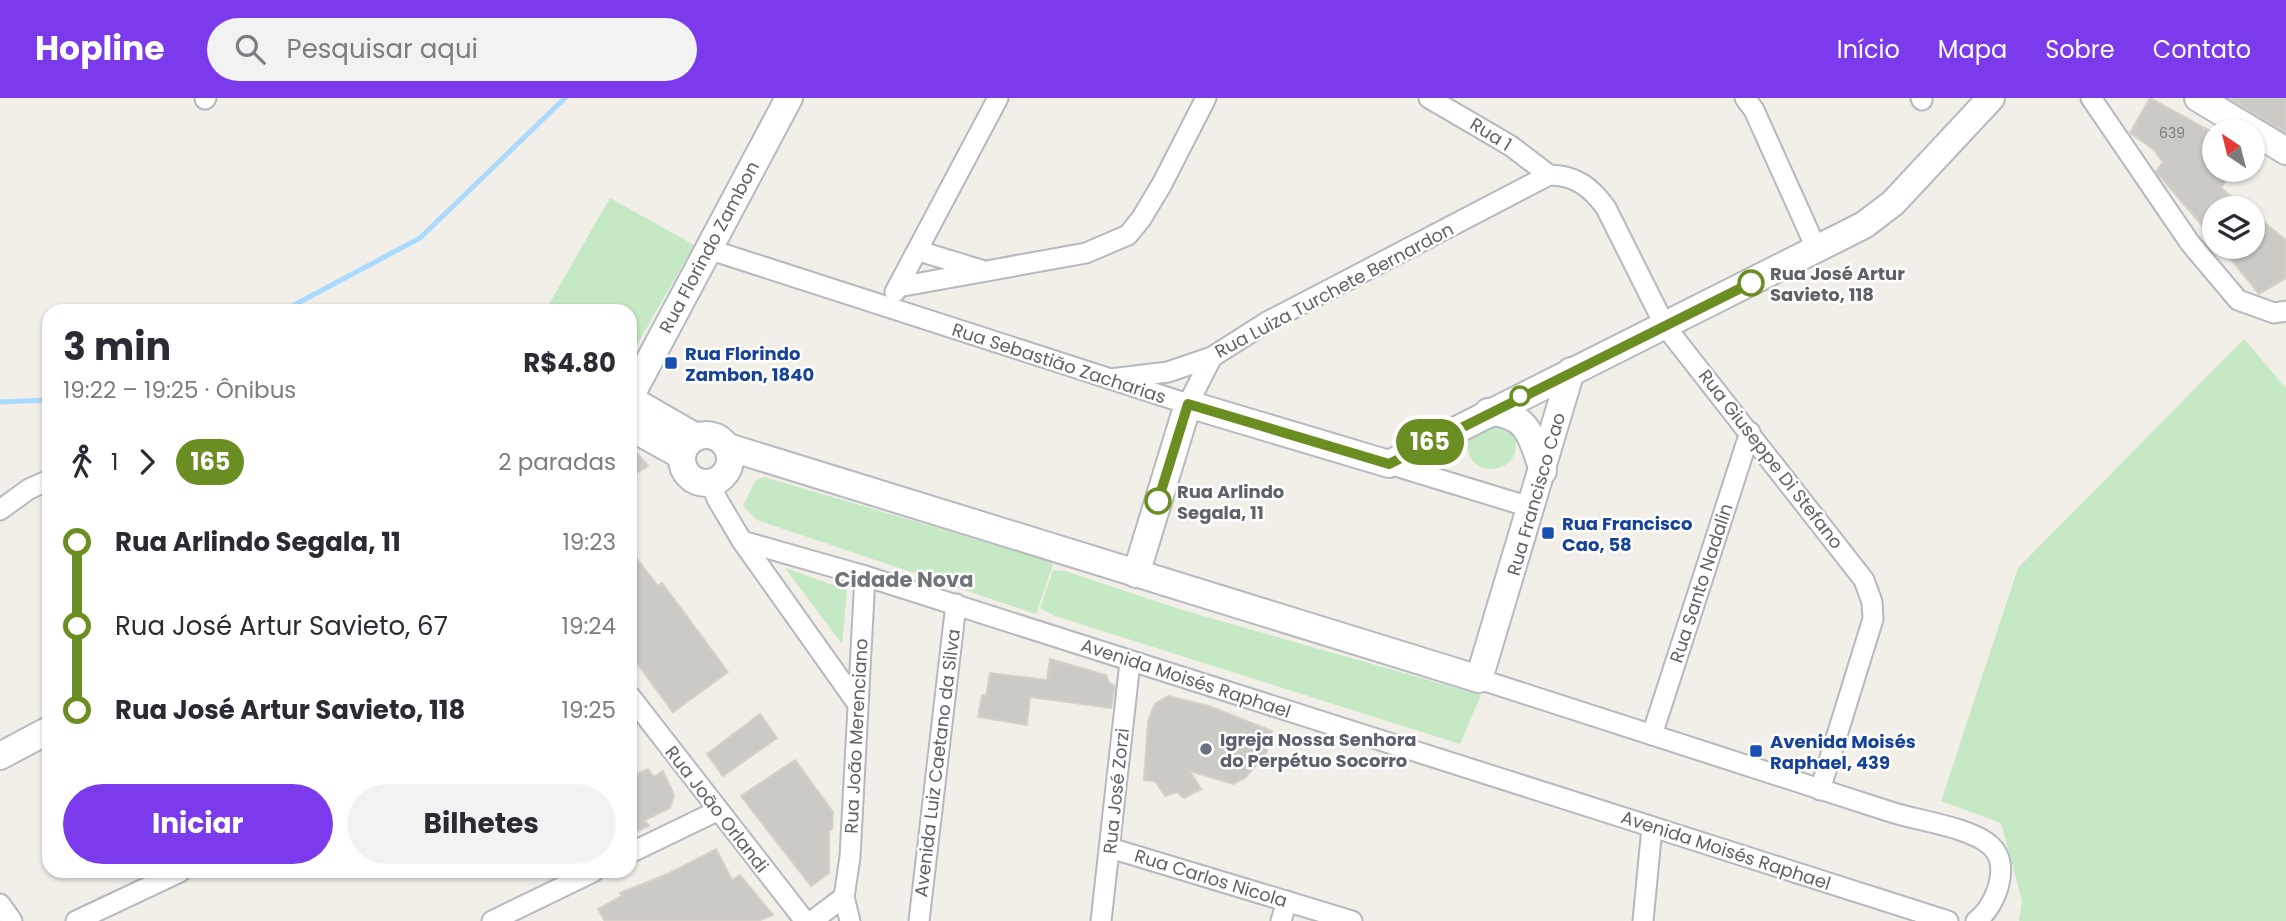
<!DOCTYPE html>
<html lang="pt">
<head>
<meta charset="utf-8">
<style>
	body { margin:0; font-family:Poppins,sans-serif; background:#f2f2f3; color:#2b2b33; height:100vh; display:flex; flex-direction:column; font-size:26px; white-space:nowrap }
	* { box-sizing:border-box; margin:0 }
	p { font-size:23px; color:#7c7c81 }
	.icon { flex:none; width:38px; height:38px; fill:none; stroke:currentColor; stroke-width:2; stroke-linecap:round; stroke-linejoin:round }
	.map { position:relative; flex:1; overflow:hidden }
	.sheet { position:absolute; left:42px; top:206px; width:595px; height:574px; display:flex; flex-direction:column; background:#fff; border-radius:21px; box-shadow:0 2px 5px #0004 }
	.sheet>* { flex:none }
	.badge { padding:0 14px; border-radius:23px; font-size:24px; line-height:46px }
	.needle { width:46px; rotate:325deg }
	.fabs { position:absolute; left:2202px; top:21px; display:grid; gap:14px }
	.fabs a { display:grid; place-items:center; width:63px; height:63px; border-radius:50%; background:#fff; box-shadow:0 2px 5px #0004; font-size:35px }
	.map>.badge { position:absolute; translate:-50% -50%; box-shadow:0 0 0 4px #fff }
	.legs { display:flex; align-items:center; gap:10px; height:77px; padding:0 21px; font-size:23px }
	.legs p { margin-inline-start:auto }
	.overview { display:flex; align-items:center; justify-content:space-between; height:119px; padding:0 21px }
	h1 { font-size:38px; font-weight:700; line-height:52px }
	.action { display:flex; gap:14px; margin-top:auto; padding:14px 21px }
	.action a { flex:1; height:80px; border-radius:42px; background:#7c3aed; color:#fff; font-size:28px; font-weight:700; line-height:80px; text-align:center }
	.action a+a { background:#f2f2f3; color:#2b2b33 }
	ul { padding:0 21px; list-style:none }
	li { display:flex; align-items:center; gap:24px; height:84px; font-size:26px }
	li i { display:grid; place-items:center; width:10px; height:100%; margin:0 9px; background:currentColor }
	li i::after { content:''; width:18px; height:18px; margin:-9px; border:5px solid; border-radius:50%; background:#fff }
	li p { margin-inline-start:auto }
	li:first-child i { background:linear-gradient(#0000 50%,currentColor 0) }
	li:last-child i { background:linear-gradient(currentColor 50%,#0000 0) }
	header { display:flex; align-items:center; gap:42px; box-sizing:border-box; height:98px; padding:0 35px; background:#7c3aed; color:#fff }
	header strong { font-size:33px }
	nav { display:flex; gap:38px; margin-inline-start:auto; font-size:24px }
	.search { width:490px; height:63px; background:#f2f2f3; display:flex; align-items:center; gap:18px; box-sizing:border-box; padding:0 24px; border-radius:38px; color:#7c7c81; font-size:26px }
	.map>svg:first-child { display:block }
	.green { fill:#c5e8c5 }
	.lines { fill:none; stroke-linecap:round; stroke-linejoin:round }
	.stream { stroke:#aadaff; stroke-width:5 }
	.building { fill:#cccac5; stroke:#d6d1c6; stroke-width:2 }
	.street-casing { stroke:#b5b8bc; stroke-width:23 }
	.secondary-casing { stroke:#b6babf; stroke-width:30 }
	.street { stroke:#fff; stroke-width:19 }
	.secondary { stroke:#fff; stroke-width:26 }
	.line-1-casing { stroke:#fff; stroke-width:16 }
	.line-1 { stroke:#6b8e23; stroke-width:10 }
	.stop-1-dot { fill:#fff; stroke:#6b8e23; stroke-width:3.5 }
	.transit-dot { fill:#1a4fb4; stroke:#fff; stroke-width:2.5 }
	.worship-dot { fill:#6b7280; stroke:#fff; stroke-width:2.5 }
	.labels { text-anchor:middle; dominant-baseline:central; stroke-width:5; stroke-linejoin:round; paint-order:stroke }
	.number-label { font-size:14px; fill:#7a7d7f }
	.street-label { font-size:18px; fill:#5f6368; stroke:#fff }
	.stop-label { font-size:18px; font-weight:bold; fill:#5f6368; stroke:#fff; text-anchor:start }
	.transit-label { font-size:18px; font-weight:bold; fill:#164399; stroke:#fff; text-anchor:start }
	.worship-label { font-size:18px; font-weight:bold; fill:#5b616d; stroke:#fff; text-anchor:start }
	.quarter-label { font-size:21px; font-weight:bold; fill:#70757a; stroke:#fff }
</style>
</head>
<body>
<header>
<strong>Hopline</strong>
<div class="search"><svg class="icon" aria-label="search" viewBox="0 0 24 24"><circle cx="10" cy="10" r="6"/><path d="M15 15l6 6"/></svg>Pesquisar aqui</div>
<nav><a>Início</a><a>Mapa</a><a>Sobre</a><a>Contato</a></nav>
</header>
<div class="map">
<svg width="2286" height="823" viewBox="0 0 2286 823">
	<rect width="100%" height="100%" fill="#f1efe8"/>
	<g class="green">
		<path d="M610 100 694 147 630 259V214L545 213Z"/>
		<path d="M2244 241 2286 290V823H2019L2022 803 2001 725 1941 703 2018 470Z"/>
		<path d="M1484 321 1514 334C1529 378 1463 386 1467 340Z"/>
		<path d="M764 379 1054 464 1036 516 757 422 743 408 755 383Z"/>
		<path d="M785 470 847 492 842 546Z"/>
		<path d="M1053 472 1065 473 1179 511 1481 597 1460 646 1055 518 1040 510Z"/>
	</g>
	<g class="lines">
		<g class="stream">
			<path d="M281 214 420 140 565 0"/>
			<path d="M0 304 49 302"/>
		</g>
	</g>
	<g class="building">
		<path d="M2150 0 2214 35V72H2233L2221 90 2246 110H2214V141L2156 74 2163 64 2153 51 2130 35Z"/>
		<path d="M2229 0H2286V35Z"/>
		<path d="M2252 115 2286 142V180L2259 196 2221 149H2252Z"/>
		<path d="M630 347 648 368 630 379Z"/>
		<path d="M630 452 658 488 662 485 728 574 673 614 630 556Z"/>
		<path d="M1050 561 1106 577 1109 585 1115 588 1111 610 1030 599 1027 627 978 619 982 597 986 598 990 575 1047 582Z"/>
		<path d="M1168 598 1209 608 1272 633 1266 656 1245 680 1233 686 1190 673 1201 691 1184 700 1177 694 1165 698 1155 683 1144 682 1148 623 1155 606Z"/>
		<path d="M760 616 777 640 723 678 707 656Z"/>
		<path d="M795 662 833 714 832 731 829 733V775L811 788 741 698Z"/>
		<path d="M648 671 654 679 663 673 674 697 670 710 645 722 649 728 630 736V679Z"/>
		<path d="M716 751 732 782 740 777 773 817 758 823H605L598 811 622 798 620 795 670 775Z"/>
	</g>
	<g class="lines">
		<defs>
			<g id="street">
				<path d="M1429 0 1511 48 1549 77"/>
				<path d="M1745 0 1754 12 1817 152"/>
				<path d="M1921 0 1922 2"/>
				<path d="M2091 0 2190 145 2238 202 2274 215 2286 213"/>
				<path d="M205 1 206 0"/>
				<path d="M708 151 1188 306 1212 259"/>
				<path d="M919 153 981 172"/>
				<path d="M898 189 1086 155 1128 137 1141 121 1162 86 1206 0"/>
				<path d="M895 194 998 0"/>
				<path d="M1110 281 1168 274 1212 259 1267 224 1549 77C1575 77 1591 89 1606 110L1665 228 1864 482 1872 504 1873 521 1820 692"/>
				<path d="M1389 366 1533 410"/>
				<path d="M711 384 717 401 742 443 857 605"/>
				<path d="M0 412 29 391 49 382"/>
				<path d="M742 443 865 478 1948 823"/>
				<path d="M1479 581C1616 625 1753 670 1891 714 1918 723 1971 729 1991 748 2012 767 1995 810 1976 823"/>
				<path d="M630 598 805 823"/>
				<path d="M1652 637 1750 334"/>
				<path d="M1110 750 1352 823"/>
				<path d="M630 755 717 713"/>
				<path d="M0 806 12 823"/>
				<path d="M76 823 180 774"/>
				<path d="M492 823 593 774"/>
				<path d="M812 823 844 799"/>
				<path d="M850 823 844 799 850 759 865 478"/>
				<path d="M919 823 956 506"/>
				<path d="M1101 823 1130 564"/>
				<path d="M1281 823 1287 803"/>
				<path d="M1643 823 1652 729"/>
			</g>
			<g id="secondary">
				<path d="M2198 0 2286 53"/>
				<path d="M630 299 789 0"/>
				<path d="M630 301 696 339"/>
				<path d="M1488 314C1529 315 1532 340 1543 373"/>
				<path d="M630 329 682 358"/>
				<circle cx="706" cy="361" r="24"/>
				<path d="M728 349 1479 581 1571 273"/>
				<path d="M1136 476 1188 306 1389 366 1864 127 1893 105 1991 0"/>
				<path d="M0 658 49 632"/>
			</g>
		</defs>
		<use href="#street" class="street-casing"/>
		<use href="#secondary" class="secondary-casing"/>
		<use href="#street" class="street"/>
		<use href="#secondary" class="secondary"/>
	</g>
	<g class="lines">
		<defs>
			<path id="line-1" d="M1158 403 1188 306 1389 366 1751 185"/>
		</defs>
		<use href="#line-1" class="line-1-casing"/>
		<use href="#line-1" class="line-1"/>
	</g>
	<g class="stop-1-dot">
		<circle cx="1751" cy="185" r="12"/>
		<circle cx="1520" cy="298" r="9"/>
		<circle cx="1158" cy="403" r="12"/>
	</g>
	<g class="transit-dot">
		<rect x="664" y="258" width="14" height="14" rx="3.5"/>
		<rect x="1541" y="428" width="14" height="14" rx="3.5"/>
		<rect x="1749" y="646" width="14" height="14" rx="3.5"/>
	</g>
	<circle class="worship-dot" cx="1206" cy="651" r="7"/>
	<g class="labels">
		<g class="number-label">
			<text x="2172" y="35">639</text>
		</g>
		<g class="street-label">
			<text transform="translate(1491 36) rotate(32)">Rua 1</text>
			<text transform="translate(709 149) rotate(-62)">Rua Florindo Zambon</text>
			<text transform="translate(1334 192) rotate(-28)">Rua Luiza Turchete Bernardon</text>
			<text transform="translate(1059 265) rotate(18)">Rua Sebastião Zacharias</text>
			<text transform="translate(1771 361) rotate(52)">Rua Giuseppe Di Stefano</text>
			<text transform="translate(1536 396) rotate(-74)">Rua Francisco Cao</text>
			<text transform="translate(1701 485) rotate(-72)">Rua Santo Nadalin</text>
			<text transform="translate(1186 580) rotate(18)">Avenida Moisés Raphael</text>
			<text transform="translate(856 638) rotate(-87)">Rua João Merenciano</text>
			<text transform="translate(937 665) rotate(-83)">Avenida Luiz Caetano da Silva</text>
			<text transform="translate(1116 693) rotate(-84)">Rua José Zorzi</text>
			<text transform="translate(717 711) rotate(52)">Rua João Orlandi</text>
			<text transform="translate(1726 752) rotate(18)">Avenida Moisés Raphael</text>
			<text transform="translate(1211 780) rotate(17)">Rua Carlos Nicola</text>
		</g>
		<g class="stop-label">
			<text x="1770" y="175">Rua José Artur<tspan x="1770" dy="21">Savieto, 118</tspan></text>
			<text x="1177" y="393">Rua Arlindo<tspan x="1177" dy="21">Segala, 11</tspan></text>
		</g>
		<g class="transit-label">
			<text x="685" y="255">Rua Florindo<tspan x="685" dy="21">Zambon, 1840</tspan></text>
			<text x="1562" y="425">Rua Francisco<tspan x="1562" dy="21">Cao, 58</tspan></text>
			<text x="1770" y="643">Avenida Moisés<tspan x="1770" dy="21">Raphael, 439</tspan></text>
		</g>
		<g class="worship-label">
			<text x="1220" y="641">Igreja Nossa Senhora<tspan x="1220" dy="21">do Perpétuo Socorro</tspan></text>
		</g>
		<g class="quarter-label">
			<text x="904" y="481">Cidade Nova</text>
		</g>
	</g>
</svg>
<div class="fabs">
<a><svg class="needle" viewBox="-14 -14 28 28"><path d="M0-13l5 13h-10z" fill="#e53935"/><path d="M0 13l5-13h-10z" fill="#7c7c81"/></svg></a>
<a><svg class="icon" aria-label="layers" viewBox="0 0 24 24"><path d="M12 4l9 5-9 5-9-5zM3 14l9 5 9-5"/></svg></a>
</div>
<b class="badge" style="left:1430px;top:344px;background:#6b8e23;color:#fff">165</b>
<section class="sheet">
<div class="overview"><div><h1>3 min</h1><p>19:22 – 19:25 · Ônibus</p></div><b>R$4.80</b></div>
<div class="legs"><svg class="icon" aria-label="walk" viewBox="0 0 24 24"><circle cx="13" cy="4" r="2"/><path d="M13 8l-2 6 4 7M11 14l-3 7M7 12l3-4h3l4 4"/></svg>1<svg class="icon" aria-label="forward" viewBox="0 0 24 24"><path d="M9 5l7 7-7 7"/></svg><b class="badge" style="background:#6b8e23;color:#fff">165</b><p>2 paradas</p></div>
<ul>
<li><i style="color:#6b8e23"></i><b>Rua Arlindo Segala, 11</b><p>19:23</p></li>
<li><i style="color:#6b8e23"></i><span>Rua José Artur Savieto, 67</span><p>19:24</p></li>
<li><i style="color:#6b8e23"></i><b>Rua José Artur Savieto, 118</b><p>19:25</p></li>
</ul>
<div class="action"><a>Iniciar</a><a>Bilhetes</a></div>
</section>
</div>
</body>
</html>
